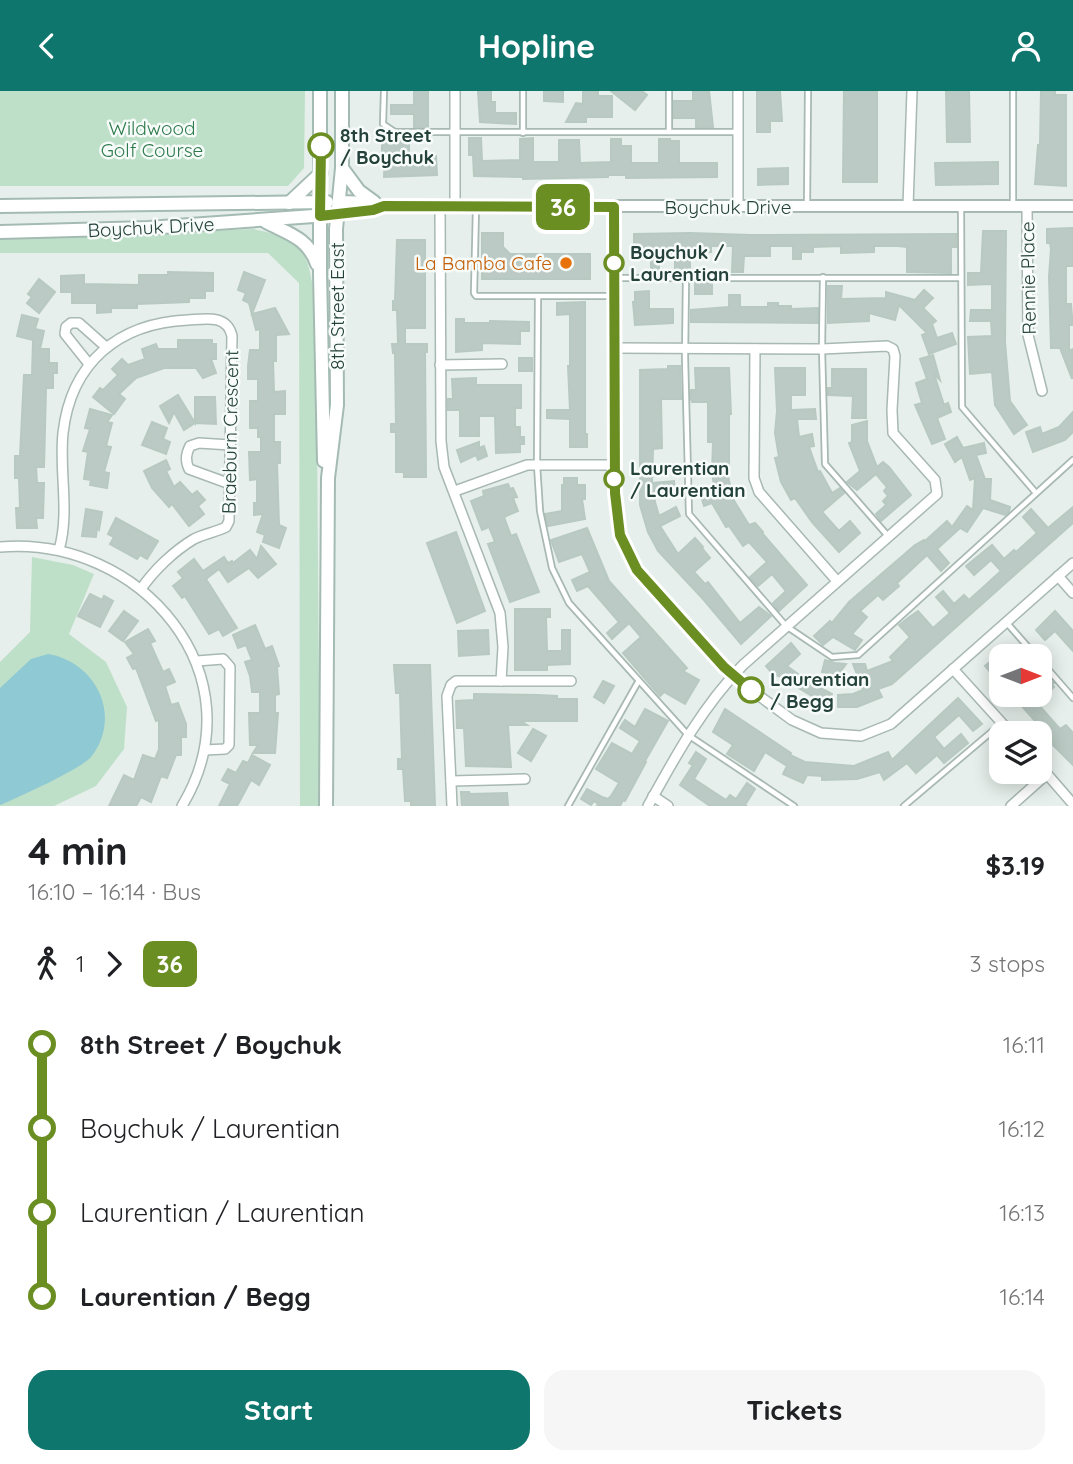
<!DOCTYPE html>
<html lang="en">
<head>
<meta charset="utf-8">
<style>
	body { margin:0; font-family:Quicksand,sans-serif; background:#f6f6f6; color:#202124; height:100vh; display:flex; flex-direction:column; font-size:26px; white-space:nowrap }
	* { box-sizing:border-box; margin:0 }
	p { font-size:23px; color:#757577 }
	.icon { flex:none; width:38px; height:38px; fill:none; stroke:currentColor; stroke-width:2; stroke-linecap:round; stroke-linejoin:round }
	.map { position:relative; height:715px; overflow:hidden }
	.panel { display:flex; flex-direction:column; background:#fff; flex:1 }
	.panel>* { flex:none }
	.badge { padding:0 14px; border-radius:10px; font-size:24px; line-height:46px }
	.needle { width:46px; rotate:90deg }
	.tools { position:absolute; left:989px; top:553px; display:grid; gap:14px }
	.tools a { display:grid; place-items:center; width:63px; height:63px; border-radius:14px; background:#fff; box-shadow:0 4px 18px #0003; font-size:35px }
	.map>.badge { position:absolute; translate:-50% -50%; box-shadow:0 0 0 4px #fff }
	.legs { display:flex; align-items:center; gap:10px; height:77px; padding:0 28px; font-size:23px }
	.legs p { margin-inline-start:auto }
	.headline { display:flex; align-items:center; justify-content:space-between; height:119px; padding:0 28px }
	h1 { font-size:38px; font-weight:700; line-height:52px }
	.action { display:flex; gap:14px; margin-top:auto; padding:14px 28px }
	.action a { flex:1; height:80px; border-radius:21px; background:#0f766e; color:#fff; font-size:28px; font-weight:700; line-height:80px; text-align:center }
	.action a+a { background:#f6f6f6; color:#202124 }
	ul { padding:0 28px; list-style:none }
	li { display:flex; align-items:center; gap:24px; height:84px; font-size:26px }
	li i { display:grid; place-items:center; width:10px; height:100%; margin:0 9px; background:currentColor }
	li i::after { content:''; width:18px; height:18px; margin:-9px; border:5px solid; border-radius:50%; background:#fff }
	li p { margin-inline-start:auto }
	li:first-child i { background:linear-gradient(#0000 50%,currentColor 0) }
	li:last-child i { background:linear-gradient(currentColor 50%,#0000 0) }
	header { display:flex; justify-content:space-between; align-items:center; height:91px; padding:0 28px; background:#0f766e; color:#fff; font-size:32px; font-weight:700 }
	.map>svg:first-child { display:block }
	.green { fill:#bfe0c8 }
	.water { fill:#8ec9d4 }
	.building { fill:#bbcac4; stroke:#b8c9c2; stroke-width:2 }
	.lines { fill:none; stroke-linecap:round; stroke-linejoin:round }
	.service-casing { stroke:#a8b8b2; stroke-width:8 }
	.minor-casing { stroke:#a8b8b2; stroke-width:12 }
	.tertiary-casing { stroke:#a8b8b2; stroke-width:14 }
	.secondary-casing { stroke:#a4bbb3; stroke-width:16 }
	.service { stroke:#fff; stroke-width:4.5 }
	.minor { stroke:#fff; stroke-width:9 }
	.tertiary { stroke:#fff; stroke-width:10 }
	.secondary { stroke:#fff; stroke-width:12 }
	.line-1-casing { stroke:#fff; stroke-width:16 }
	.line-1 { stroke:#6b8e23; stroke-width:10 }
	.stop-1-dot { fill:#fff; stroke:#6b8e23; stroke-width:3.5 }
	.food-dot { fill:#e8710a; stroke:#f7fbf9; stroke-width:2.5 }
	.labels { text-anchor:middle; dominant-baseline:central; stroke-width:5; stroke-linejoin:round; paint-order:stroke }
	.park-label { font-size:19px; fill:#2d7a4b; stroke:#f7fbf9 }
	.stop-label { font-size:19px; font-weight:bold; fill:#24423a; stroke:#f7fbf9; text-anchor:start }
	.street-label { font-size:19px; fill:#24423a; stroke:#f7fbf9 }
	.food-label { font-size:19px; fill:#c56008; stroke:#f7fbf9; text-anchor:end }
</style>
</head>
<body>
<header><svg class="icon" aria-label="back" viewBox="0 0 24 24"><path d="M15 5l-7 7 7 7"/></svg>Hopline<svg class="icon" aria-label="person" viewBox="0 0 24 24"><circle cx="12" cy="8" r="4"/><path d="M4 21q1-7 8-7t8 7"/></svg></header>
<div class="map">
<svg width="1073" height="715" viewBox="0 0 1073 715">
	<rect width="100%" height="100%" fill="#e6efeb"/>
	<g class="green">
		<path d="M0 0H305L304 77 288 95H0Z"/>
		<path d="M253 138C309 149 307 163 316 214L320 715H300L299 192 268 162H0V147H61Z"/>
		<path d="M32 466 73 474 94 483 69 543 106 571 127 616 124 658 96 695 54 715H0V571L30 541Z"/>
	</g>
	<path class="water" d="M48 563C96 571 123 625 91 666 81 678 17 707 0 714V597L31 568Z"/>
	<g class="building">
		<path d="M414 0H428V36H414V23H391V14H414Z"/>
		<path d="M478 0H491V11H495V22H516V33L480 31Z"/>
		<path d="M544 0H563V11L544 10Z"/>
		<path d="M583 0H598V5H612V26H586V31H566L576 12 583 13Z"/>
		<path d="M611 0H642L647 4 635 19Z"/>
		<path d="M693 0H709L713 36H696V27H674V10H693Z"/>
		<path d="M757 0H780L782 30H770V41H757Z"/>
		<path d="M844 0H877V91H843Z"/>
		<path d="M946 0H969L970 51H947Z"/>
		<path d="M1041 0H1055V4H1066V95L1035 93 1038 54H1040Z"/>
		<path d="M469 47H481L482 70 520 69V48L533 47V71H559V49H579L580 72 611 71V48H621V55H631V72H659V48H670V50H679V72H717V86L626 87V84H608V86L523 88V86L474 85 473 64H469Z"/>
		<path d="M382 48H409V65H436L437 84 384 86 385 60H382Z"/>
		<path d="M998 71V93L936 94 935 72Z"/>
		<path d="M788 77V93L758 94V78Z"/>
		<path d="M1073 137V175H1066V213H1071L1072 225V234H1069V260L1073 258 1072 288 1060 257H1051L1049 186 1051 158 1050 152H1047V138Z"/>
		<path d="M983 140H1006L1005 251 1010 310 1027 334 1014 343 995 314 992 281 970 283 968 246 992 245 991 230H970L971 219H992V193L968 194V182H981Z"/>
		<path d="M482 142H503V156L510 163H590V188H482Z"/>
		<path d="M690 142 751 144 956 143V156H951V182L907 181V156L898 155H874V161L841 162V155L813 156V161H801V168H793V155H770V165H744L743 181H732L733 155H711V161H690V181H675V165H659V181H651V162L634 163V143Z"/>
		<path d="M397 149H425V237H405V253H427V261H425L426 386H404V381H396V341H391V333H396L395 262H393L392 253H398L397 219H393V210H395Z"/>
		<path d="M168 181 213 182V200H205V207H189V211L137 213V217H111V221L97 222V212H72V201H61V185L84 184V193L139 194V184H168Z"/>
		<path d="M244 181 265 189 252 223 275 217 289 243 276 244V270H273L274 301 285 300V323H274V351H280V372H277L279 434 286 437 279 457 263 451 265 444 257 441 263 423 254 424V412H257V388L250 389 249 361H261V346H258V337H250V310H258V288H248V275L250 259H260V238L256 239 249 212 243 209 246 202 238 199Z"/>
		<path d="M39 188 55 201 39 222 27 212 32 206 28 203Z"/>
		<rect x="695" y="192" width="17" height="11"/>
		<path d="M828 195H842L841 208 886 207V201L915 209 924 199 933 207 923 217 936 230 932 233 937 247 952 242 956 253 929 263 922 244 927 242 899 214 895 229 869 222V230L828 232Z"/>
		<path d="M649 200V218H673V232L635 234 633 211H635V201Z"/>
		<path d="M729 204H740V216H768V212H778V215H791V218L818 217V232L691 231V219L729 216Z"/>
		<path d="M585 211V343H587V356H570V328L547 327V319H570L568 275H570V223L557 224V212Z"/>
		<path d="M22 224 38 228 35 238 44 240 40 258H49V272H57V282H53V297H46L44 376H36L37 392H44L43 427H36L37 437H17L16 417H20L19 387H15V365H20L24 284H32L33 249 17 245Z"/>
		<path d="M456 228H464V232H490V230L529 231V240H520V253L482 252V259L456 261Z"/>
		<path d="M178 249H212V253H216V268H211L216 282 203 287 196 277H164L136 287 119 303 125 308 114 323 93 306 100 297 103 299 118 284 112 278 122 268 128 274 145 268 142 258 156 253 158 258H178Z"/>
		<path d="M933 264 940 289 934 283 944 314 948 312 951 321 937 327 945 348 932 353 915 314 922 312 916 292 927 288 920 268Z"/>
		<rect x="519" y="267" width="13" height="13"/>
		<path d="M668 275H680L681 308H661L662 357 653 358 652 392 674 390 675 399 654 402 655 411 659 425 676 416 680 425 660 435 678 463 695 447 703 456 702 457 710 467 694 481 705 493 708 491 740 532 759 516 771 525 741 553 703 508 658 460 648 441 640 414V279L668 278Z"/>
		<path d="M695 277H729L731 323H729V376H726L733 408 749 434 755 432 763 441 762 442 807 494 779 520 773 512 786 500 772 483 758 495 750 486 767 471 749 451 743 455 729 435 726 436 712 412 704 415 701 405 715 399 712 383 713 351H708V311H692L691 308V299H696Z"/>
		<path d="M775 277H805V304H791V319L815 318 816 328H797L799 346 812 343 814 355 809 356 818 381 820 380 832 402 840 397 844 402 822 421 839 440 850 430 860 442 839 461 812 431 795 407 791 409 781 391 775 367 779 366 775 342 777 320Z"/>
		<path d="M832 278H866V327H852L853 305 828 304V297H832Z"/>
		<path d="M476 287V294H521V317H515V336H520V346H524V353H520V361L496 362 495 325H479V345H460V319H448V308H453L452 288Z"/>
		<path d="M178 304 195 332V306H215L216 333 195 332 184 339 174 321 169 332 160 315Z"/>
		<path d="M90 318 112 324 107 331 112 332 106 355 111 356 104 381 109 382 107 397 90 394 91 389 84 388 88 361 83 360 90 338 85 337Z"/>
		<path d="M1073 321V341L1065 349 1033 361 1026 341 1040 336 1042 343 1059 336Z"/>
		<path d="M867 330V350L877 376 883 371 889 376 911 404 881 430 876 423 886 414 883 410 888 405 884 400 887 396 876 383 857 399 847 391 860 380 849 352 852 351V334Z"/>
		<path d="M152 331 167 337 163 348 170 351 166 363 142 354Z"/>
		<path d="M957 346 963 357 984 352 986 362 976 364 985 388H991L990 409 1010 416 1009 421 1005 424 983 417 967 441 960 437 937 458 949 472 941 480 927 464 897 492 899 495 883 509 878 504 860 520 867 526 852 543 862 549 855 559 833 546 823 554 814 545 830 530 832 532 849 511 915 454 924 449 925 450 947 430 952 436 967 415 973 419 975 387 970 389 962 366 955 371 945 353Z"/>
		<path d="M479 351V357L484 355 487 365 478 369 476 364 461 371 457 359Z"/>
		<path d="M166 369 170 378 166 380 174 396 180 391 192 404 197 400 205 409 198 415 204 423 189 435 172 413 169 416 152 397 144 380Z"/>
		<path d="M564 387H577V394H585V408H582L585 428 548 435 545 423 562 420V394H564Z"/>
		<path d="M508 393 510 398 513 397 517 406 513 407 518 420 504 426 511 445 516 443 539 501 510 511 488 453 495 451 489 436 482 439 471 410 484 405 483 400Z"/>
		<path d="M1073 416V432L892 593 878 598 882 606 857 616H838V604L853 603 863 599 853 573H865L867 580 893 570 890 566 910 546 899 534 908 527 918 520 933 537 950 522 936 506 943 500 954 513 964 504 969 509 1001 480 991 469 974 484 966 475 992 454 1004 468 1014 459 1016 461 1037 442 1023 426 1031 418 1048 437Z"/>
		<path d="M86 418 102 421 99 439 97 437 96 446 82 445Z"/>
		<path d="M116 427 158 450 147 468 140 464 137 468 110 453 114 446 108 443Z"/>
		<path d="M587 437 609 490 687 577 683 580 699 589 685 613 664 601 660 605 623 562 641 546 629 532 612 548 607 542 619 531 588 495 577 500 572 489 590 481 582 463 559 471 551 449Z"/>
		<path d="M456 441 485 520 457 532 427 452Z"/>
		<path d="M261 455 276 473 258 487 249 477 228 491 219 478 206 488 237 537 223 545 219 538 209 543 185 505 182 507 173 495 183 487 178 481 194 468 203 480 224 466 228 472 232 470 233 472 250 459 257 468Z"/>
		<path d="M90 503 102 509 104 505 113 510 100 536 78 525Z"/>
		<path d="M515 518H550V526H546L547 560H562V539H570V573L547 574V579H515Z"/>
		<path d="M124 520 138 530 123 550 109 540Z"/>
		<path d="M1055 520 1073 540V560L1055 540 1045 549 1036 539Z"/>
		<path d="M255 534 265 558 272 555 279 575 277 576 279 603 275 604V622H278L275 662H253L258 654H250L249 622H260V601H252L250 585 245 571 252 569 246 554 238 557 233 544Z"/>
		<path d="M148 538 155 550 150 552 163 581 169 578 175 591 165 595 171 614 178 612 186 633V646H181V664H176L167 687 161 685 151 711 141 706 136 715H109L124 684 134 689 143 664 155 668 159 658V629L156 630 136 577 133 578 127 567 134 563 125 551Z"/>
		<path d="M488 539 489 563 459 565 458 540Z"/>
		<path d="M791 552 800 563 787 575 809 591 832 603 827 614 777 584 775 586 766 575Z"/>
		<path d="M996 566 1001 571V594L985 575Z"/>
		<path d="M825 569 835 572 846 573 838 584H833L822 581Z"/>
		<path d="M394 574H430L435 715H411V710H405L403 678H398V668H402L401 638 400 602H396Z"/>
		<path d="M1040 578 1054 592 1052 594 1054 596 1040 609Z"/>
		<path d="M603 590 614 595 604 612 594 606Z"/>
		<path d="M474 603 538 604 557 605V608H577V630H521L527 634H508L511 676 466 675 464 637H457L456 610 474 609Z"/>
		<path d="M1012 604H1030L1060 638 1066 634 1073 642V674L1048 649 1035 633 1036 631Z"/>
		<path d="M958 607 982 633 973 640 959 624 934 646 944 658 961 643 968 652 944 672 937 664 916 682 907 672 884 689 880 681 857 688 822 689V685L807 684 803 692 783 683 787 675 765 661 754 680 727 663 733 654 713 641 725 618 791 662 790 664 805 671 854 675 888 661 892 669Z"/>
		<path d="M645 618 668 630 645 670 646 671 625 710 623 709 620 715H597L598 713 594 710 591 714 581 708 587 698 602 706 608 708 611 705 619 692 596 678 612 652 632 663 640 650 620 637 625 629 635 636Z"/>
		<path d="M533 638 546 645 531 670 518 662Z"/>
		<path d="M696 661 706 668 694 688 726 709 730 704 736 708 747 692 755 698 745 714 747 715H710L680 694 693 674 689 672Z"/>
		<path d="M252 664 270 674 259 694 251 689 237 715H219L230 693 222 689 228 678 236 682 243 670 248 672Z"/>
		<path d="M461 701H469L470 703 507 702 508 715H462Z"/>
	</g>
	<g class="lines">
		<defs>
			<g id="service">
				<path d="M384 0 383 33 395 41H737"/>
				<path d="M523 0V42"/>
				<path d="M669 0V41"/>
				<path d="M1013 0V114"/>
				<path d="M807 115 808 0"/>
				<path d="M961 116 962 316 1036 402"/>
				<path d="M476 117 474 202 476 205H613"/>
				<path d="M823 186 822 258 825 373 888 445"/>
				<path d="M615 187H961"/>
				<path d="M686 188 685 266 689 423 786 535 832 566 858 564 1073 369"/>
				<path d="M538 206 537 374 540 420 552 477 569 512 688 644 794 715"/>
				<path d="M1006 531 1036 565"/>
				<path d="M1040 569 1073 607"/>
				<path d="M568 715 638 591"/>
				<path d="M904 715 1002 632"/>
			</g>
			<g id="minor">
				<path d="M440 115 441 350 444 376 500 522 503 556 501 590"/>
				<path d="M455 115V0"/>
				<path d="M908 115 912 0"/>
				<path d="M1027 115 1028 244 1042 300"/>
				<path d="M614 116 615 416 620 444 637 479 724 576 743 593 792 629 821 642 861 645 891 633 1073 472"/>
				<path d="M738 116V0"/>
				<path d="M615 257 822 258 887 255 893 258 895 265 892 319 893 342 935 389 937 403 743 574C703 615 676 664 648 715"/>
				<path d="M755 258 754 387 759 401 837 490"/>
				<path d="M89 273 65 243 66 236 71 232H79L106 256"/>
				<path d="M440 274 502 273"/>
				<path d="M230 393 189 378C185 369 186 363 190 355L199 352 230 354"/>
				<path d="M455 400 527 374H614"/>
				<path d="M0 456C140 444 261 584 182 715"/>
				<path d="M59 459C70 421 59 381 63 342 71 272 118 232 188 229 205 228 227 223 232 245L229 430 226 436C216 441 204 443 194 448 174 460 154 479 141 498"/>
				<path d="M1058 485 1073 502"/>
				<path d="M197 570 223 568 230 576 229 654 225 658 205 659"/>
				<path d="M953 578 1011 642"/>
				<path d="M1040 675 1073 713"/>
				<path d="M451 690 525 688"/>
				<path d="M653 705 668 715"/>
				<path d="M452 715 447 605 451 594 456 590H571"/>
				<path d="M1011 715 1047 683"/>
			</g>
			<g id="tertiary">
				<path d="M338 110 375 111"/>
				<path d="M337 123 373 119 384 115H1073"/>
			</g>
			<g id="secondary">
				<path d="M320 0V183L324 370"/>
				<path d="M342 77 359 100 374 111"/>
				<path d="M289 112 321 82"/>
				<path d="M0 115 327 111"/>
				<path d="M266 131C289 143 308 147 317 173"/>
				<path d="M0 141 148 137 328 124"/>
				<path d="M326 715 328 387 337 314 336 138 342 77V0"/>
			</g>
		</defs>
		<use href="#service" class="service-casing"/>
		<use href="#minor" class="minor-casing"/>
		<use href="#tertiary" class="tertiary-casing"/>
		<use href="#secondary" class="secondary-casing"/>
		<use href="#service" class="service"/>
		<use href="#minor" class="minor"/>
		<use href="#tertiary" class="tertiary"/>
		<use href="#secondary" class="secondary"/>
	</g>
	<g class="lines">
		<defs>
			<path id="line-1" d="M321 55 320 125 373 119 384 115 614 116 615 402 620 444 637 479 724 576 751 599"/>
		</defs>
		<use href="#line-1" class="line-1-casing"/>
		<use href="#line-1" class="line-1"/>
	</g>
	<g class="stop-1-dot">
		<circle cx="321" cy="55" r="12"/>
		<circle cx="614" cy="172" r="9"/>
		<circle cx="614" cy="388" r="9"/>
		<circle cx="751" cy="599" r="12"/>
	</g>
	<circle class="food-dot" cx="566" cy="172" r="7"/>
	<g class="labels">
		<g class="park-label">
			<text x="152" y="37">Wildwood<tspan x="152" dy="22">Golf Course</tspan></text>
		</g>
		<g class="stop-label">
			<text x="340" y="44">8th Street<tspan x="340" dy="22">/ Boychuk</tspan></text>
			<text x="630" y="161">Boychuk /<tspan x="630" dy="22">Laurentian</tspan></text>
			<text x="630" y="377">Laurentian<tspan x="630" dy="22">/ Laurentian</tspan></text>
			<text x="770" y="588">Laurentian<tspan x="770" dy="22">/ Begg</tspan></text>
		</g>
		<g class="street-label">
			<text x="728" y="116">Boychuk Drive</text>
			<text transform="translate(151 136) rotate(-3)">Boychuk Drive</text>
			<text transform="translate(1028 187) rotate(-91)">Rennie Place</text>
			<text transform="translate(337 215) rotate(-90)">8th Street East</text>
			<text transform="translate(230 341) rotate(-89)">Braeburn Crescent</text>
		</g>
		<g class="food-label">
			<text x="552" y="172">La Bamba Cafe</text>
		</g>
	</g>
</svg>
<div class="tools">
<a><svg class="needle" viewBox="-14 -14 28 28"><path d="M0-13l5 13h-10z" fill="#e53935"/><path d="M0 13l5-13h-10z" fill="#757577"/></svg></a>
<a><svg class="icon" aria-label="layers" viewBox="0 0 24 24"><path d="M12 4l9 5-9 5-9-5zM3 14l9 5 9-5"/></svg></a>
</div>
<b class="badge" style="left:563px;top:116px;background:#6b8e23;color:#fff">36</b>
</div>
<section class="panel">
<div class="headline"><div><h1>4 min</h1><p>16:10 – 16:14 · Bus</p></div><b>$3.19</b></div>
<div class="legs"><svg class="icon" aria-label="walk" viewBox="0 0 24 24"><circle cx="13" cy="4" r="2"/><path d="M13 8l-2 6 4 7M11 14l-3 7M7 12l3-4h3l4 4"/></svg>1<svg class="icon" aria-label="forward" viewBox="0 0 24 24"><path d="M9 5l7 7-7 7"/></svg><b class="badge" style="background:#6b8e23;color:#fff">36</b><p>3 stops</p></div>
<ul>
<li><i style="color:#6b8e23"></i><b>8th Street / Boychuk</b><p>16:11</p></li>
<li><i style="color:#6b8e23"></i><span>Boychuk / Laurentian</span><p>16:12</p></li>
<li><i style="color:#6b8e23"></i><span>Laurentian / Laurentian</span><p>16:13</p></li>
<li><i style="color:#6b8e23"></i><b>Laurentian / Begg</b><p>16:14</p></li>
</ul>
<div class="action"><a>Start</a><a>Tickets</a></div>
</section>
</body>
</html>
